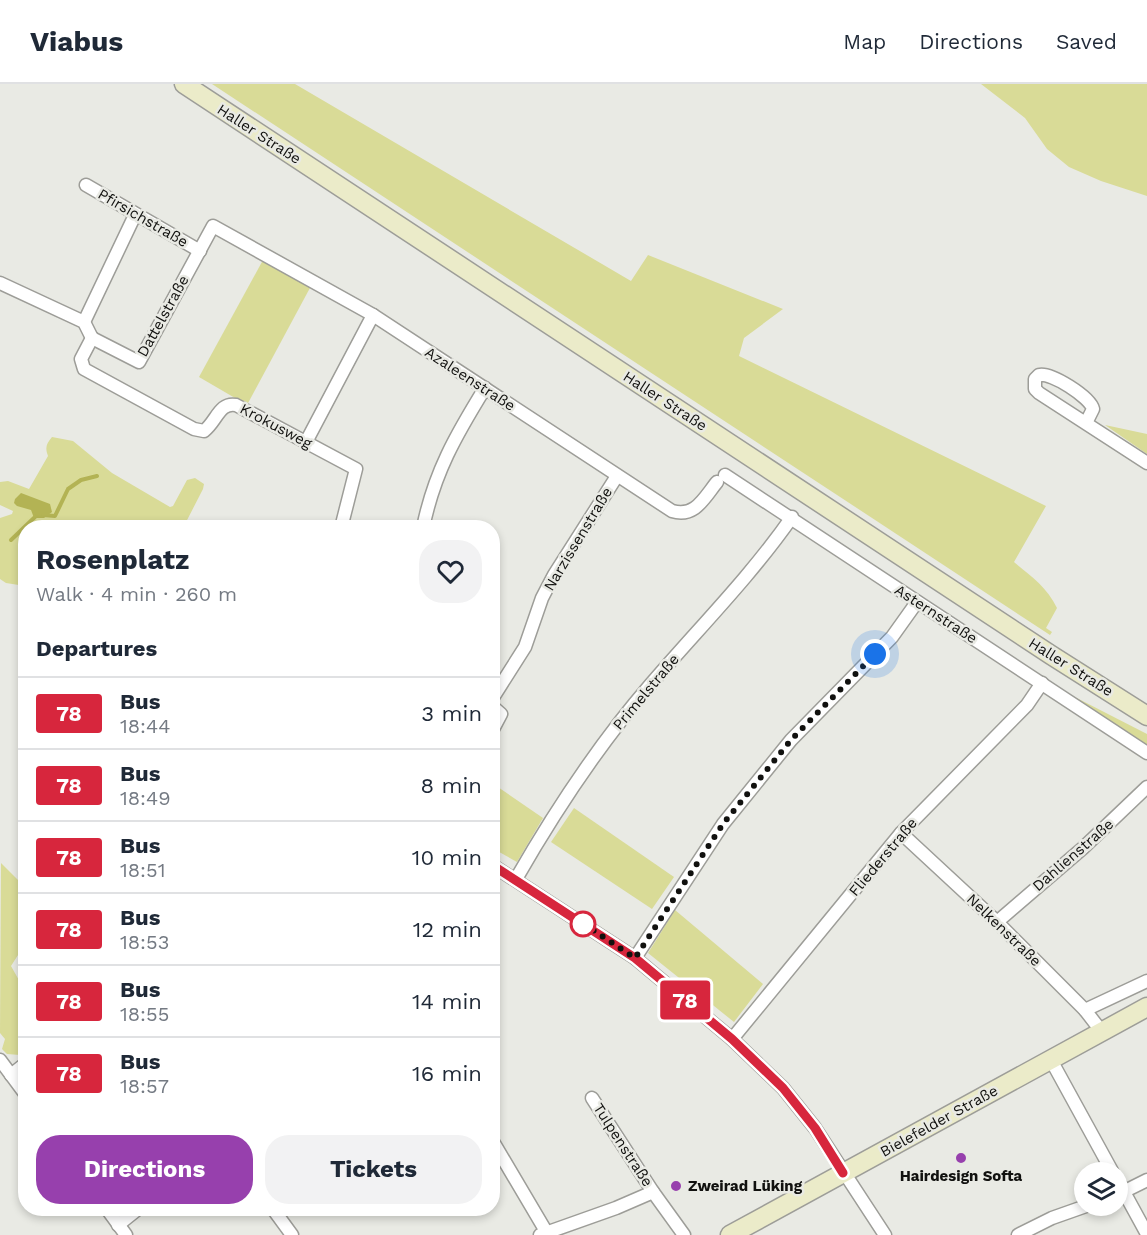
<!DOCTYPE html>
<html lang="en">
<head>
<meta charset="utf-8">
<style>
	body { margin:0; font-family:"Work Sans",sans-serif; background:#f2f2f3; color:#1f2937; height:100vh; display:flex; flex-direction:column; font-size:22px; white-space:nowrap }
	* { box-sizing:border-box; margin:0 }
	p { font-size:20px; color:#747a83 }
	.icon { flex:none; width:33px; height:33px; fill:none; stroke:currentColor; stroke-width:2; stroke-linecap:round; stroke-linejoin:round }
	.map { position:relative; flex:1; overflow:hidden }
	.drawer { position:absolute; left:18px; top:436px; width:482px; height:696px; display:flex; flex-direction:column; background:#fff; border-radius:24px; box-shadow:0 3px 9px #0003 }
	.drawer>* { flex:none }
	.badge { padding:0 12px; border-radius:4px; font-size:21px; line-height:39px }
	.tools { position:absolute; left:1074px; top:1078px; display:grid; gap:12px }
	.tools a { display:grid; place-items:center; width:54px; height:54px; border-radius:50%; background:#fff; box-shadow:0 3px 9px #0003; font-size:30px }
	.you { position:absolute; width:30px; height:30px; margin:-15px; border:4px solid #fff; border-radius:50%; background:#1a73e8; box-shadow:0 0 0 9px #1a73e833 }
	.map>.badge { position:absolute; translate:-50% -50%; box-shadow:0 0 0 3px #fff }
	h2 { padding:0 18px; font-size:22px; line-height:54px }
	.round { display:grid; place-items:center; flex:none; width:63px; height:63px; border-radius:24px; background:#f2f2f3 }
	.overview { display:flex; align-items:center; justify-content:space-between; height:102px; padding:0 18px }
	h1 { font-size:28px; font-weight:700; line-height:45px }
	.cta { display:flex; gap:12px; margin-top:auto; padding:12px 18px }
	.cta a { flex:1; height:69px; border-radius:24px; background:#9740ad; color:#fff; font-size:24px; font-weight:700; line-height:69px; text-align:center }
	.cta a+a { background:#f2f2f3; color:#1f2937 }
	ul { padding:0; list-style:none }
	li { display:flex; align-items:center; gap:18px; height:72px; padding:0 18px; border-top:2px solid #e0e1e3 }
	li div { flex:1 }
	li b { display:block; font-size:22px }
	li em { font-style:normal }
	li .badge { min-width:66px; font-weight:700; text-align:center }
	header { display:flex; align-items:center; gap:36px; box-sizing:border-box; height:84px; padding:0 30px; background:#fff; border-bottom:2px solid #e0e1e3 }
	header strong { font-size:28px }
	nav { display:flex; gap:33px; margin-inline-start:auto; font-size:21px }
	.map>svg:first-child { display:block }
	.green { fill:#d9db97 }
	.water { fill:#b3b354 }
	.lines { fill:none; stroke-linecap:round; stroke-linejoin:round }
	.stream { stroke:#b3b354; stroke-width:4 }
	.minor-casing { stroke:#9d9d98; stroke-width:15 }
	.secondary-casing { stroke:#9d9d98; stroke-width:21 }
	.minor { stroke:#fff; stroke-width:12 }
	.secondary { stroke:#ebebc9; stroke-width:18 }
	.line-casing { stroke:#fff; stroke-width:14 }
	.line { stroke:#d7263d; stroke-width:9 }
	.walk { stroke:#11110f; stroke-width:6; stroke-dasharray:0 10.8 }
	.stop-dot { fill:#fff; stroke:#d7263d; stroke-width:3 }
	.poi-dot { fill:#9740ad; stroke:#e9eae4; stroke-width:2 }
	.labels { text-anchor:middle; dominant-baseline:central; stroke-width:5; stroke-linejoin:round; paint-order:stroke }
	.street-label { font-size:15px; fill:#11110f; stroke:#e9eae4 }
	.poi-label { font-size:15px; font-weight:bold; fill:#11110f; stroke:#e9eae4 }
</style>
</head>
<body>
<header>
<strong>Viabus</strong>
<nav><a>Map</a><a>Directions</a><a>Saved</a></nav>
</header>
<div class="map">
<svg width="1147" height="1151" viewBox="0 0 1147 1151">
	<rect width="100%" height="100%" fill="#e9eae4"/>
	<g class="green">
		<path d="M212 0H295L631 197 648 171 783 225 744 254 739 272 1046 422 1014 478C1031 492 1047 503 1057 524L1046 544 1052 548 1050 551Z"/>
		<path d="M981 0H1147V112L1101 97 1069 83 1047 65 1025 34Z"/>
		<path d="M263 176 311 202 247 321 199 293Z"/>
		<path d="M1105 341 1147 350V370Z"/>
		<path d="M52 353 73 357 112 389 170 423 173 422 187 396 195 394 204 400 203 405 183 444H26L25 502 6 499 0 495V434L12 430 13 427 0 421V398L8 397 29 405 48 372C45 364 46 360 52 353Z"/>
		<path d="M1065 608 1147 650V663Z"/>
		<path d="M492 699 543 734 517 778 492 764Z"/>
		<path d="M574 724 674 793 652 825 551 758Z"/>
		<path d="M1 779 25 803V860L11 882 25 907V966L20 971 7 970 2 965 5 955 0 949Z"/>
		<path d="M675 826 763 900 734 938 648 869Z"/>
	</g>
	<path class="water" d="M21 409 50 420 52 428 44 434H34L31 426 17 422 14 419 15 415Z"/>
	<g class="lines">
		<g class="stream">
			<path d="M43 431 55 432 68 405 81 396 97 392"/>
			<path d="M11 456 36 432"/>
		</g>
		<defs>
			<g id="minor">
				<path d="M86 101 200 167"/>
				<path d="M0 199 84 238 92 254"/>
				<path d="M84 238 135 131"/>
				<path d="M92 254 139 278 213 142 373 231 672 427C695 434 704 414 717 398"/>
				<path d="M92 254 81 275 84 285 194 345 204 347C217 337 219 318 236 321L356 385 341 444"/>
				<path d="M1086 339 1093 325C1090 313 1051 288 1039 291L1035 295V305L1039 309 1147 379"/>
				<path d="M306 358 373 231"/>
				<path d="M725 391 1147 669"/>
				<path d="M423 444C434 389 456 351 485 304"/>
				<path d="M492 615 525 563 542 514 554 491 617 392"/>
				<path d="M492 622 501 630 492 647"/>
				<path d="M901 749 997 838 1085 926 1102 948"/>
				<path d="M492 781 635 874 732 955 783 1004 815 1044 885 1151"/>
				<path d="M516 795C555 727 599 660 651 600 698 545 750 493 792 433"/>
				<path d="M997 838 1083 764 1147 703"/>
				<path d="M635 874 723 740 791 656 892 553 917 518"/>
				<path d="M1085 926 1147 897"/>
				<path d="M732 955 901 749 1027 621 1042 599"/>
				<path d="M0 976 26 1011"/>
				<path d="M1051 976 1113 1089"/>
				<path d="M11 991 26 979"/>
				<path d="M592 1014 653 1108"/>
				<path d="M492 1056 547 1149"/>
				<path d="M1118 1097 1147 1150"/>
				<path d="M1119 1110 1147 1096"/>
				<path d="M107 1125 126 1151"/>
				<path d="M273 1125 292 1151"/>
				<path d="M118 1141 138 1125"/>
				<path d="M540 1151 616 1124 653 1108 684 1151"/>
				<path d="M1018 1151 1052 1134 1086 1122"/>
			</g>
			<g id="secondary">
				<path d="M184 0 1051 571 1147 632"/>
				<path d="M730 1151 1147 923"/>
			</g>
		</defs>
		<use href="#minor" class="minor-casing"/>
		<use href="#secondary" class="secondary-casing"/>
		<use href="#minor" class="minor"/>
		<use href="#secondary" class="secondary"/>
	</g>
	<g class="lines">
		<defs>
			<path id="line" d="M492 781 635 874 732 955 783 1004 815 1044 843 1089"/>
		</defs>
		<use href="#line" class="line-casing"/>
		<use href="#line" class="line"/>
		<path class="walk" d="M583 840 575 834 635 874 723 740 791 656 875 570"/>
	</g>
	<circle class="stop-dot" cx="583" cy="840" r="12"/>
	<g class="poi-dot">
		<circle cx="961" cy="1074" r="6"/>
		<circle cx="676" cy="1102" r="6"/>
	</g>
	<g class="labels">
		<g class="street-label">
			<text transform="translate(259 50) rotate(33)">Haller Straße</text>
			<text transform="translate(143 134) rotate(30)">Pfirsichstraße</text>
			<text transform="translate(163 232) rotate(-61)">Dattelstraße</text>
			<text transform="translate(470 295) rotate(33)">Azaleenstraße</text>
			<text transform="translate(665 317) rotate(33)">Haller Straße</text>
			<text transform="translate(276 342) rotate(28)">Krokusweg</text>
			<text transform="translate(578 455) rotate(-59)">Narzissenstraße</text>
			<text transform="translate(936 530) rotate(33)">Asternstraße</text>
			<text transform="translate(1071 583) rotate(32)">Haller Straße</text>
			<text transform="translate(646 608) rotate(-50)">Primelstraße</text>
			<text transform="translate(1073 771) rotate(-41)">Dahlienstraße</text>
			<text transform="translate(883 773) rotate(-50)">Fliederstraße</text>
			<text transform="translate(1004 846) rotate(44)">Nelkenstraße</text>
			<text transform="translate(939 1037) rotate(-29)">Bielefelder Straße</text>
			<text transform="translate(623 1061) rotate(57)">Tulpenstraße</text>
		</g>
		<g class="poi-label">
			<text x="961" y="1092">Hairdesign Softa</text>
			<text x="688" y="1102" text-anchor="start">Zweirad Lüking</text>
		</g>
	</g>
</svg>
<div class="tools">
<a><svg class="icon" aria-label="layers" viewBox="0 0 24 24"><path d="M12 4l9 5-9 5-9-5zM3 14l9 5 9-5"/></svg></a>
</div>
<div class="you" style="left:875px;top:570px"></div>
<b class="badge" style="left:685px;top:916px;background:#d7263d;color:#fff">78</b>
<section class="drawer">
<div class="overview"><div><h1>Rosenplatz</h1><p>Walk · 4 min · 260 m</p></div><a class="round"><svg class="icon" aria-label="heart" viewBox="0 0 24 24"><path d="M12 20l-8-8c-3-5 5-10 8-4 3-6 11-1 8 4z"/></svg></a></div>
<h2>Departures</h2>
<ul>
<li><span class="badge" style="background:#d7263d;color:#fff">78</span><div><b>Bus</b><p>18:44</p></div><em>3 min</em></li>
<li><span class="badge" style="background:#d7263d;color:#fff">78</span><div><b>Bus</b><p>18:49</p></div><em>8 min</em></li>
<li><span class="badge" style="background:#d7263d;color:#fff">78</span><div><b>Bus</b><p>18:51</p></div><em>10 min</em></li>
<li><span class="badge" style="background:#d7263d;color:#fff">78</span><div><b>Bus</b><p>18:53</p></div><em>12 min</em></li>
<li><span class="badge" style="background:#d7263d;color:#fff">78</span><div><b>Bus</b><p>18:55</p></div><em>14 min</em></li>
<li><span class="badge" style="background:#d7263d;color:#fff">78</span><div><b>Bus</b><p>18:57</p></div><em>16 min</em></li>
</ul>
<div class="cta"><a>Directions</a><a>Tickets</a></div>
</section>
</div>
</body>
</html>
